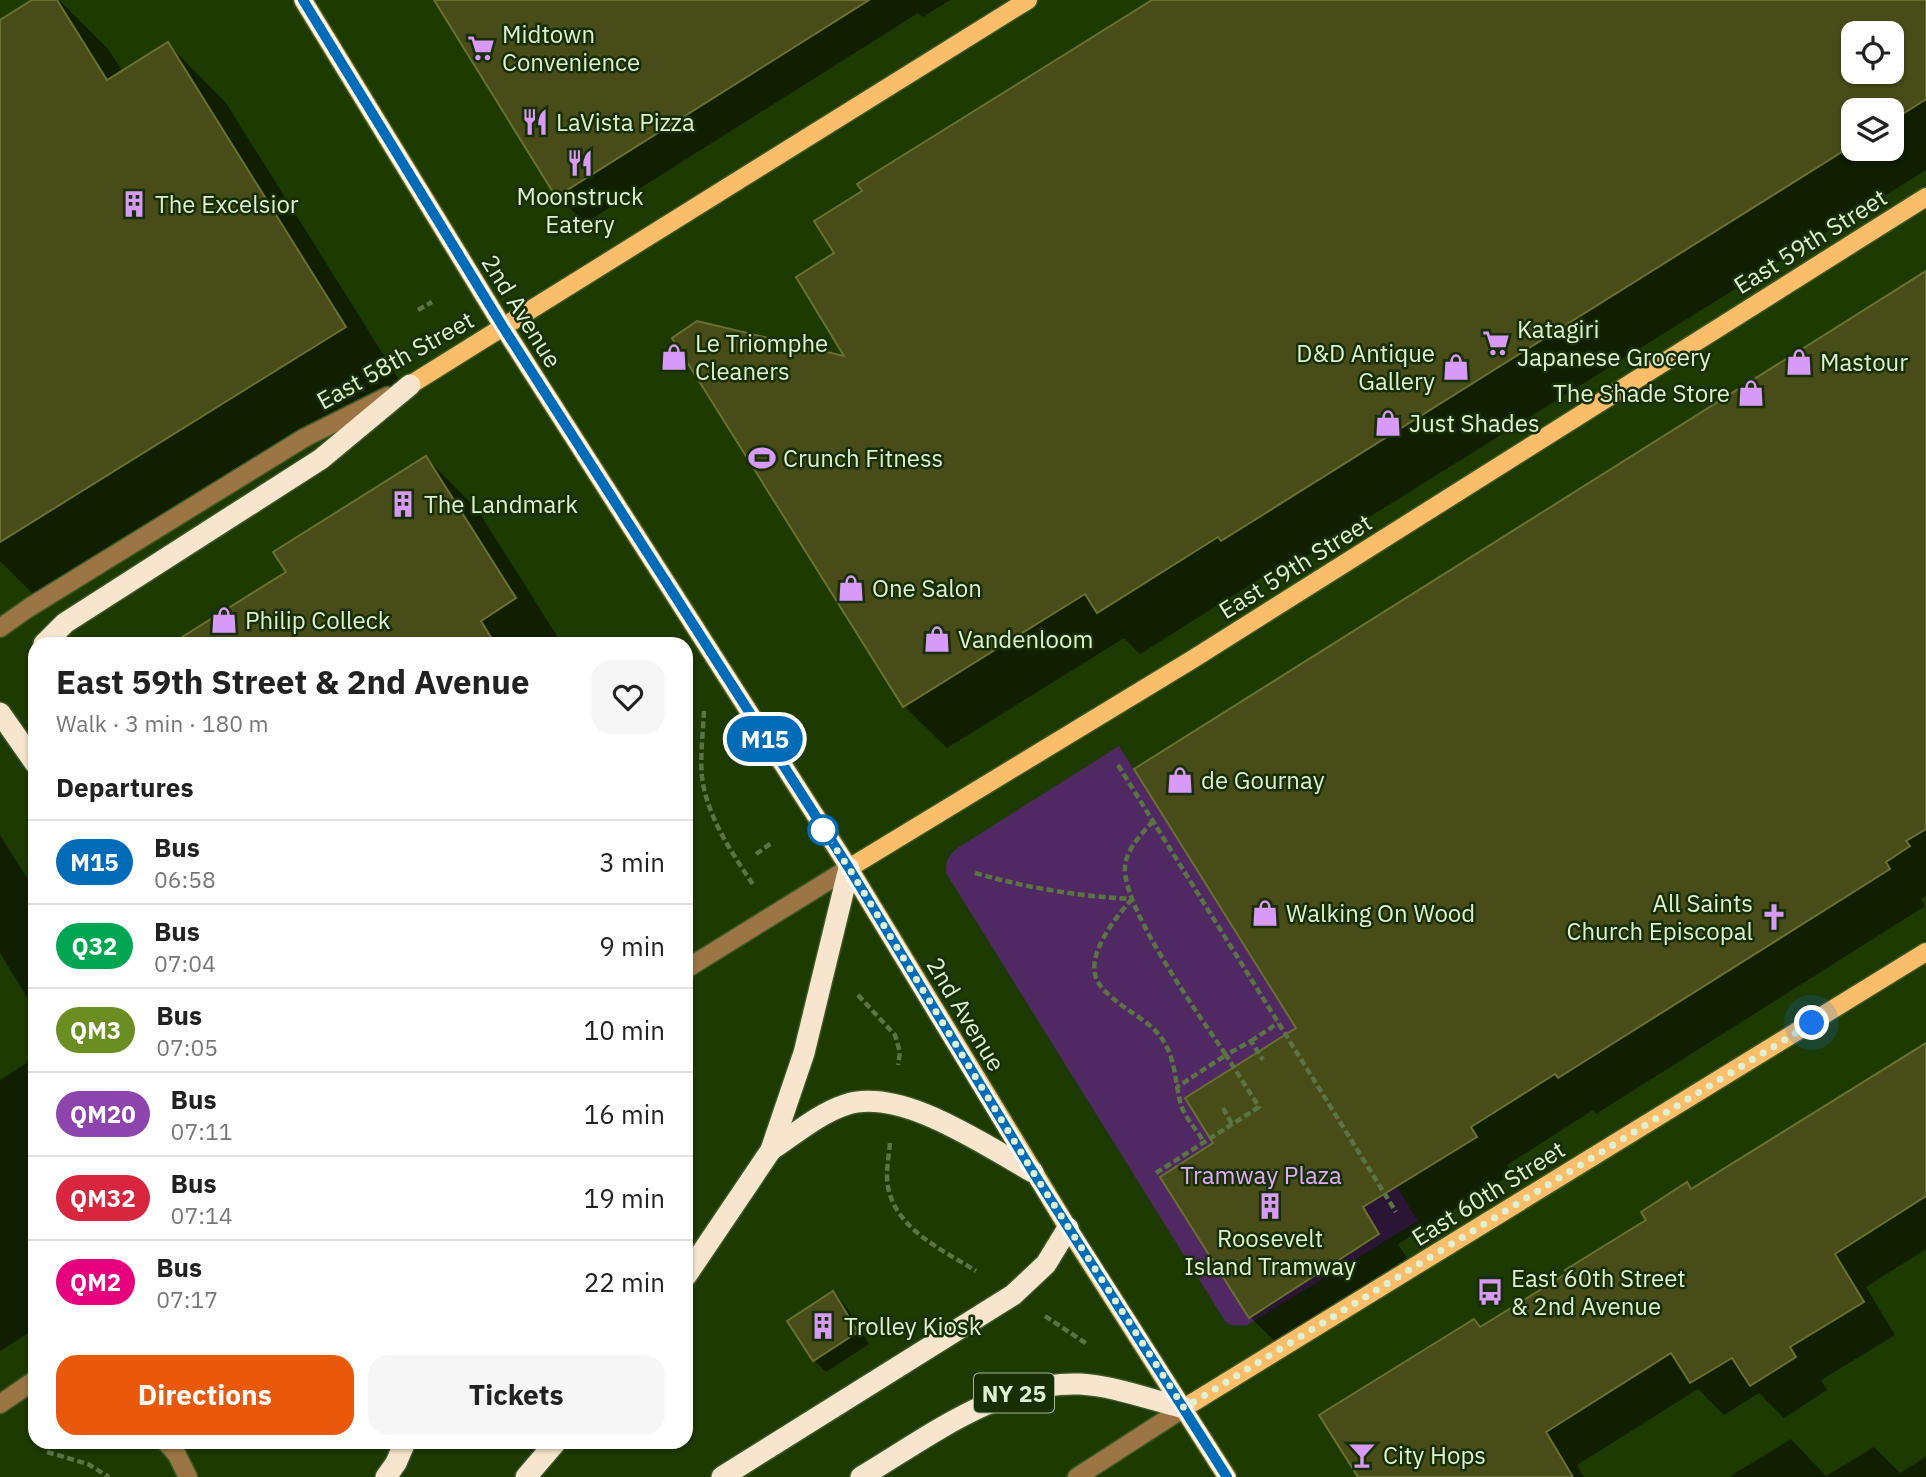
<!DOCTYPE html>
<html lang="en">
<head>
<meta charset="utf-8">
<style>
	body { margin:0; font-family:"IBM Plex Sans",sans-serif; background:#f6f6f6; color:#222; height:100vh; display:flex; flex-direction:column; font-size:26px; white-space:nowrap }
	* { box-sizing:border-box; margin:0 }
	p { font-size:23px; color:#767676 }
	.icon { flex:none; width:38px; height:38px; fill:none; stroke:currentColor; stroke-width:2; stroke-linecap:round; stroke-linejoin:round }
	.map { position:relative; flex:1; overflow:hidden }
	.sheet { position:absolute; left:28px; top:637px; width:665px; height:812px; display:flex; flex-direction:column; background:#fff; border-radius:21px; box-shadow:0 2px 5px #0004 }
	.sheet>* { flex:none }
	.badge { padding:0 14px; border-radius:23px; font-size:24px; line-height:46px }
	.controls { position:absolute; left:1841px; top:21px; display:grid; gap:14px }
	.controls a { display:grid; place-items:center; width:63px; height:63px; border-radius:14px; background:#fff; box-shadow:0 2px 5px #0004; font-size:35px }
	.you { position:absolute; width:35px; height:35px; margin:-18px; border:5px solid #fff; border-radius:50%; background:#1a73e8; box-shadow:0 0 0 10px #1a73e833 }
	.map>.badge { position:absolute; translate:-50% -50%; box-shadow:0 0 0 4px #fff }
	h2 { padding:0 28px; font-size:26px; line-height:63px }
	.round { display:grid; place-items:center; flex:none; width:74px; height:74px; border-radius:21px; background:#f6f6f6 }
	.headline { display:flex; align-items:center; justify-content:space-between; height:119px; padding:0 28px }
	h1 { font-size:33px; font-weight:800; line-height:52px }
	.button { display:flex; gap:14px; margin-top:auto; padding:14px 28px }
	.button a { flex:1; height:80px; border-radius:21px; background:#ea580c; color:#fff; font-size:28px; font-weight:800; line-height:80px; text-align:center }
	.button a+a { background:#f6f6f6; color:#222 }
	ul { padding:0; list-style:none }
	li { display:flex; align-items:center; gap:21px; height:84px; padding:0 28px; border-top:2px solid #e0e0e0 }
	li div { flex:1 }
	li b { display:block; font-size:26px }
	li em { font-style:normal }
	li .badge { min-width:77px; font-weight:700; text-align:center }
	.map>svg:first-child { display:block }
	.green { fill:#502962 }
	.shadow { fill:#0007; fill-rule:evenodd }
	.building { fill:#474c18; stroke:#6a702f; stroke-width:2; fill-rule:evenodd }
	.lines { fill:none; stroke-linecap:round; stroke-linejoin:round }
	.minor-casing { stroke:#3c5723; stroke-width:21 }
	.major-casing { stroke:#3c5723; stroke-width:21 }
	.highway-casing { stroke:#3c5723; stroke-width:24 }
	.path { stroke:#5a7443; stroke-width:4.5; stroke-dasharray:7 3.5; stroke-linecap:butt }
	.minor { stroke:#9b7644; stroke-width:18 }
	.major { stroke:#fabd69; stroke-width:18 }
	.highway { stroke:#f7e5ce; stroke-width:21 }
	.line-casing { stroke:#fff; stroke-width:16 }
	.line { stroke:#006cb7; stroke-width:10 }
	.walk { stroke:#def1d3; stroke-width:7; stroke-dasharray:0 12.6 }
	.stop-dot { fill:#fff; stroke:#006cb7; stroke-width:3.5 }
	.labels { text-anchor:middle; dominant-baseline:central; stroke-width:5; stroke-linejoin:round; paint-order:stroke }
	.shield { fill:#182e05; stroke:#a3b695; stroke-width:2 }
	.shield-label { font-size:23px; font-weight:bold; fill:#def1d3 }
	.poi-label { font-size:24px; fill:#def1d3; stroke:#182e05; text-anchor:start }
	.street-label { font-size:24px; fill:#def1d3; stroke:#182e05 }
	.park-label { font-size:24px; fill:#e2adfc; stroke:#182e05 }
</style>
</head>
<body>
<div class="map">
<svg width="1926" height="1477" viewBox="0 0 1926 1477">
	<rect width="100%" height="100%" fill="#1d3a01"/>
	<path class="green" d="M1119 746 1418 1221 1247 1325H1230L1225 1321 946 873C945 860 949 855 959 847Z"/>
	<g class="shadow">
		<path d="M35 0H59L108 49 123 72 168 44 226 103 403 386 47 608 0 561V22Z"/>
		<path d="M436 0H950L923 17 918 13 585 223 558 196Z"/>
		<path d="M1155 0H1926V170L1265 582 1261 578 1140 654 1124 638 947 748 904 706 848 358 836 253ZM1853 33H1892V72H1853ZM1853 110H1892V149H1853Z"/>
		<path d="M1926 273V896L1921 899 1925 906 1596 1114 1593 1110 1507 1165 1512 1174 1398 1244 1415 1271 1287 1353 1250 1317 1216 1144 1299 1029Z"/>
		<path d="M426 458 477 509 562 644H173L288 573Z"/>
		<path d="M0 835 30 883 35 879V1010L0 953Z"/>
		<path d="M1926 1045V1249L1866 1287 1895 1335 1821 1380 1827 1390 1784 1418 1759 1393 1724 1415 1698 1389 1577 1465 1584 1477H1360L1474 1321 1481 1328 1569 1274 1649 1220 1687 1185 1693 1190Z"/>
		<path d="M35 1058V1329L0 1351V1080Z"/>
		<path d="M833 1293 845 1305 869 1344 826 1372 814 1360Z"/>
		<path d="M1791 1439 1826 1476 1874 1447 1900 1473 1926 1457V1477H1729Z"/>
	</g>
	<g class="building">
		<path d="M32 0H57L107 80 168 42 346 327 0 542V20Z"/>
		<path d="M434 0H869L556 197Z"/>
		<path d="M1152 0H1926V99L1892 121V110H1853V145L1221 541 1218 537 1097 613 1085 594 903 707 672 338 697 321 844 356 796 277 834 253 814 221 862 191 857 184ZM1853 33H1892V72H1853Z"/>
		<path d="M1926 271V829L1906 841 1910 846 1886 862 1890 869 1558 1078 1555 1074 1471 1127 1477 1137 1363 1207 1379 1234 1249 1318 1160 1177 1213 1143 1185 1098 1296 1028 1134 769Z"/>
		<path d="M426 456 516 598 481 621 495 644H171L286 572 273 552Z"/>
		<path d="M1926 1043V1196L1835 1254 1864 1302 1790 1347 1796 1357 1750 1386 1732 1358 1690 1383 1671 1353 1546 1432 1573 1477H1358L1319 1415 1474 1319 1480 1327 1524 1300 1567 1273 1565 1270 1646 1220 1641 1212 1687 1182 1691 1189Z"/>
		<path d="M833 1291 858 1332 813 1361 787 1321Z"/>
	</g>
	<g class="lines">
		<defs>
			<g id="minor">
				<path d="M0 628 30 607 304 438 388 396"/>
				<path d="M686 969 849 868"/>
				<path d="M0 1404 35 1380"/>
				<path d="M166 1442 177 1455 188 1477"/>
				<path d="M1077 1477 1184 1408"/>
			</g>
			<g id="major">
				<path d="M303 0 503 327 849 868 1068 1228 1227 1477"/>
				<path d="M410 385 1028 0"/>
				<path d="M849 868 1193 659 1926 197"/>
				<path d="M1184 1408 1926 952"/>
			</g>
			<g id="highway">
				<path d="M44 644 65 623 321 459 410 385"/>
				<path d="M0 713 35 763"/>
				<path d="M771 1150C794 1135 818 1114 845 1105 900 1086 984 1145 1033 1172"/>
				<path d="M686 1276 771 1150 804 1053 849 868"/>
				<path d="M386 1477 396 1463 405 1442"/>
				<path d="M526 1477 556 1442"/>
				<path d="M722 1477 1013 1295 1046 1264 1068 1228"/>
				<path d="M861 1477C927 1438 999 1381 1080 1384 1115 1386 1151 1400 1184 1408"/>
			</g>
		</defs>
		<use href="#minor" class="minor-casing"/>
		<use href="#major" class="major-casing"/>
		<use href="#highway" class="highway-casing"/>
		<g class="path">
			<path d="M418 310 432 302"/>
			<path d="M704 711C703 733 700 756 702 777 707 817 732 853 754 886"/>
			<path d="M1118 765 1396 1212"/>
			<path d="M1153 821C1142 834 1126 849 1125 867 1122 908 1201 1018 1226 1055L1177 1087"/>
			<path d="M756 854 773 842"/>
			<path d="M975 873C1027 888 1078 896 1131 899"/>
			<path d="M1132 899C1116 917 1085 955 1097 980 1103 992 1114 999 1124 1007 1138 1017 1156 1027 1164 1042 1176 1061 1175 1084 1181 1105 1185 1118 1197 1130 1204 1142"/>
			<path d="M858 995 895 1035 900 1052 898 1065"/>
			<path d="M1251 1041 1278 1023"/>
			<path d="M1223 1108 1232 1124"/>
			<path d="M890 1143C889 1154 887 1165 887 1176 888 1226 940 1248 976 1271"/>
			<path d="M1156 1173 1259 1107 1226 1055 1251 1041 1263 1060"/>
			<path d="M1045 1316 1087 1344"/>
			<path d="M47 1452 88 1464 109 1477"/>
		</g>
		<use href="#minor" class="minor"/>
		<use href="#major" class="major"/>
		<use href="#highway" class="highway"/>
	</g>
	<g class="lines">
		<defs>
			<path id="line" d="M303 0 503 327 849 868 1033 1172 1227 1477"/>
		</defs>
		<use href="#line" class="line-casing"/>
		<use href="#line" class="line"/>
		<path class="walk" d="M823 830 849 868 1033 1172 1184 1408 1812 1023"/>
	</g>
	<defs>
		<symbol id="supermarket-bare" viewBox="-9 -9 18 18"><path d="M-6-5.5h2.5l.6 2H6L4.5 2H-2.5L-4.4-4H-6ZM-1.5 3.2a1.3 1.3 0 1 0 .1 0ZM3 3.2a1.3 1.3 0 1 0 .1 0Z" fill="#d89af8" stroke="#182e05" stroke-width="2.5" paint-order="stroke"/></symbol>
		<symbol id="restaurant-bare" viewBox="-9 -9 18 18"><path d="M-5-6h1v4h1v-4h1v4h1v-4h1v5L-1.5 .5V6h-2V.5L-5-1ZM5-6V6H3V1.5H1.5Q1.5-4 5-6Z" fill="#d89af8" stroke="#182e05" stroke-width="2.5" paint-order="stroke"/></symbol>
		<symbol id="building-bare" viewBox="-9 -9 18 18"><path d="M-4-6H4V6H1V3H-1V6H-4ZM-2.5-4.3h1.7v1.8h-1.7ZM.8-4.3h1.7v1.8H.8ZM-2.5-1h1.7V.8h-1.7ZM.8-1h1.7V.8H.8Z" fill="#d89af8" stroke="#182e05" stroke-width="2.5" paint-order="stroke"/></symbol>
		<symbol id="shop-bare" viewBox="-9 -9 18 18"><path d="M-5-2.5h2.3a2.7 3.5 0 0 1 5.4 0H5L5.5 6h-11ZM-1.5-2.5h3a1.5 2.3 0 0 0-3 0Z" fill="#d89af8" stroke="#182e05" stroke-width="2.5" paint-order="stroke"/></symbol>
		<symbol id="stadium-bare" viewBox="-9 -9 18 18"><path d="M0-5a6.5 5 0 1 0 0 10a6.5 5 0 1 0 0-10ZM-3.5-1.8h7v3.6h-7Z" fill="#d89af8" stroke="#182e05" stroke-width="2.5" paint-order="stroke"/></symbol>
		<symbol id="church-bare" viewBox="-9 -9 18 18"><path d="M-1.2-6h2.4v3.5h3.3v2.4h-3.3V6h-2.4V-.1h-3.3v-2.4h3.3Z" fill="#d89af8" stroke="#182e05" stroke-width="2.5" paint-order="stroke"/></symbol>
		<symbol id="bus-bare" viewBox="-9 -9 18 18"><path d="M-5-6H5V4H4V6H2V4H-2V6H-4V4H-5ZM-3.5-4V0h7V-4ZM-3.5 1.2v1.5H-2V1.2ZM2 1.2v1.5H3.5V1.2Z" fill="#d89af8" stroke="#182e05" stroke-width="2.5" paint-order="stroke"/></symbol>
		<symbol id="bar-bare" viewBox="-9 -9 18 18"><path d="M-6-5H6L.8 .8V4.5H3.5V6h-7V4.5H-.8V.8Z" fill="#d89af8" stroke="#182e05" stroke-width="2.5" paint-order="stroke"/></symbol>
	</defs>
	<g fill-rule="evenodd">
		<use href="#supermarket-bare" x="462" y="29" width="38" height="38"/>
		<use href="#restaurant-bare" x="516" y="103" width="38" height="38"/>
		<use href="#restaurant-bare" x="561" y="144" width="38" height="38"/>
		<use href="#building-bare" x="115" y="185" width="38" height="38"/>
		<use href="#supermarket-bare" x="1477" y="324" width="38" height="38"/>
		<use href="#shop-bare" x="655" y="338" width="38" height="38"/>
		<use href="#shop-bare" x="1780" y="343" width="38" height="38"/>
		<use href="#shop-bare" x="1437" y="348" width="38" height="38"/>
		<use href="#shop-bare" x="1732" y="374" width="38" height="38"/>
		<use href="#shop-bare" x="1369" y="404" width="38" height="38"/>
		<use href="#stadium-bare" x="743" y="439" width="38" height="38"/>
		<use href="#building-bare" x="384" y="485" width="38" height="38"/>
		<use href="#shop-bare" x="832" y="569" width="38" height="38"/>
		<use href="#shop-bare" x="205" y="601" width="38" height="38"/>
		<use href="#shop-bare" x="918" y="620" width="38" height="38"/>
		<use href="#shop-bare" x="1161" y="761" width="38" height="38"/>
		<use href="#shop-bare" x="1246" y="894" width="38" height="38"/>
		<use href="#church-bare" x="1755" y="898" width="38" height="38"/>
		<use href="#building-bare" x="1251" y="1187" width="38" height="38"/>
		<use href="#bus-bare" x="1471" y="1273" width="38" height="38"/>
		<use href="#building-bare" x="804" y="1307" width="38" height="38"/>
		<use href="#bar-bare" x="1343" y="1436" width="38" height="38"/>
	</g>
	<circle class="stop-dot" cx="823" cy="830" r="14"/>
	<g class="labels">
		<rect class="shield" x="974" y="1373.5" width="80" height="39" rx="5"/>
		<g class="shield-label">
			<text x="1014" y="1393">NY 25</text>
		</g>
		<g class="poi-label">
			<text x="502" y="34">Midtown<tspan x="502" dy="28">Convenience</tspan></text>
			<text x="556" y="122">LaVista Pizza</text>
			<text x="580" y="196" text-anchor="middle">Moonstruck<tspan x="580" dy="28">Eatery</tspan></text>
			<text x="155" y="204">The Excelsior</text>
			<text x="1517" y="329">Katagiri<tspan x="1517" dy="28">Japanese Grocery</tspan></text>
			<text x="695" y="343">Le Triomphe<tspan x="695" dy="28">Cleaners</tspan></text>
			<text x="1435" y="353" text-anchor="end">D&amp;D Antique<tspan x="1435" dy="28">Gallery</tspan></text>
			<text x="1820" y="362">Mastour</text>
			<text x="1730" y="393" text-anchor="end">The Shade Store</text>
			<text x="1409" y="423">Just Shades</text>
			<text x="783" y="458">Crunch Fitness</text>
			<text x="424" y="504">The Landmark</text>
			<text x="872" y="588">One Salon</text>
			<text x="245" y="620">Philip Colleck</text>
			<text x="958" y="639">Vandenloom</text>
			<text x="1201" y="780">de Gournay</text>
			<text x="1753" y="903" text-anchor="end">All Saints<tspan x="1753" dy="28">Church Episcopal</tspan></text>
			<text x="1286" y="913">Walking On Wood</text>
			<text x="1270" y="1238" text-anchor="middle">Roosevelt<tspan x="1270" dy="28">Island Tramway</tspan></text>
			<text x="1511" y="1278">East 60th Street<tspan x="1511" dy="28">&amp; 2nd Avenue</tspan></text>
			<text x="844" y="1326">Trolley Kiosk</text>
			<text x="1383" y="1455">City Hops</text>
		</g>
		<g class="street-label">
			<text transform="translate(1810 241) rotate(-32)">East 59th Street</text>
			<text transform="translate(522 311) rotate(58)">2nd Avenue</text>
			<text transform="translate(395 360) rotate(-29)">East 58th Street</text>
			<text transform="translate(1295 566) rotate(-32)">East 59th Street</text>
			<text transform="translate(966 1014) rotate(59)">2nd Avenue</text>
			<text transform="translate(1488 1193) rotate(-32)">East 60th Street</text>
		</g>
		<g class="park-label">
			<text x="1261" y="1175">Tramway Plaza</text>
		</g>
	</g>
</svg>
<div class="controls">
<a><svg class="icon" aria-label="locate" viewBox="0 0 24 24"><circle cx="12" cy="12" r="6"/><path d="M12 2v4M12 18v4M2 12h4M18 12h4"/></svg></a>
<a><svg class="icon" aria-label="layers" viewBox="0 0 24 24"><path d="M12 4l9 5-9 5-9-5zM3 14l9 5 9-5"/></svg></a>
</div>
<div class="you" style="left:1812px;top:1023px"></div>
<b class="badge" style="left:765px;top:739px;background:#006cb7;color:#fff">M15</b>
<section class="sheet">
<div class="headline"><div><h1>East 59th Street &amp; 2nd Avenue</h1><p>Walk · 3 min · 180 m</p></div><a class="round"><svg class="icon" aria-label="heart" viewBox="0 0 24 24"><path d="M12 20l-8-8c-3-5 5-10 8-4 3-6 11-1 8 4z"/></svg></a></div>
<h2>Departures</h2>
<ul>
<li><span class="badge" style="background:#006cb7;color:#fff">M15</span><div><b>Bus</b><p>06:58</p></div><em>3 min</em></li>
<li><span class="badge" style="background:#00a651;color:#fff">Q32</span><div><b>Bus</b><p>07:04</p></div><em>9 min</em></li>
<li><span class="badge" style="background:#6b8e23;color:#fff">QM3</span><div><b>Bus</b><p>07:05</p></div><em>10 min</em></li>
<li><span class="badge" style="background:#8e44ad;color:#fff">QM20</span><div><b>Bus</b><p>07:11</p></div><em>16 min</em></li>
<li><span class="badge" style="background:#d7263d;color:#fff">QM32</span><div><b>Bus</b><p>07:14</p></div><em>19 min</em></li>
<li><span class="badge" style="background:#e6007e;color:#fff">QM2</span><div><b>Bus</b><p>07:17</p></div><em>22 min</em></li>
</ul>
<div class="button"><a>Directions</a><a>Tickets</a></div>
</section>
</div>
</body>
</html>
